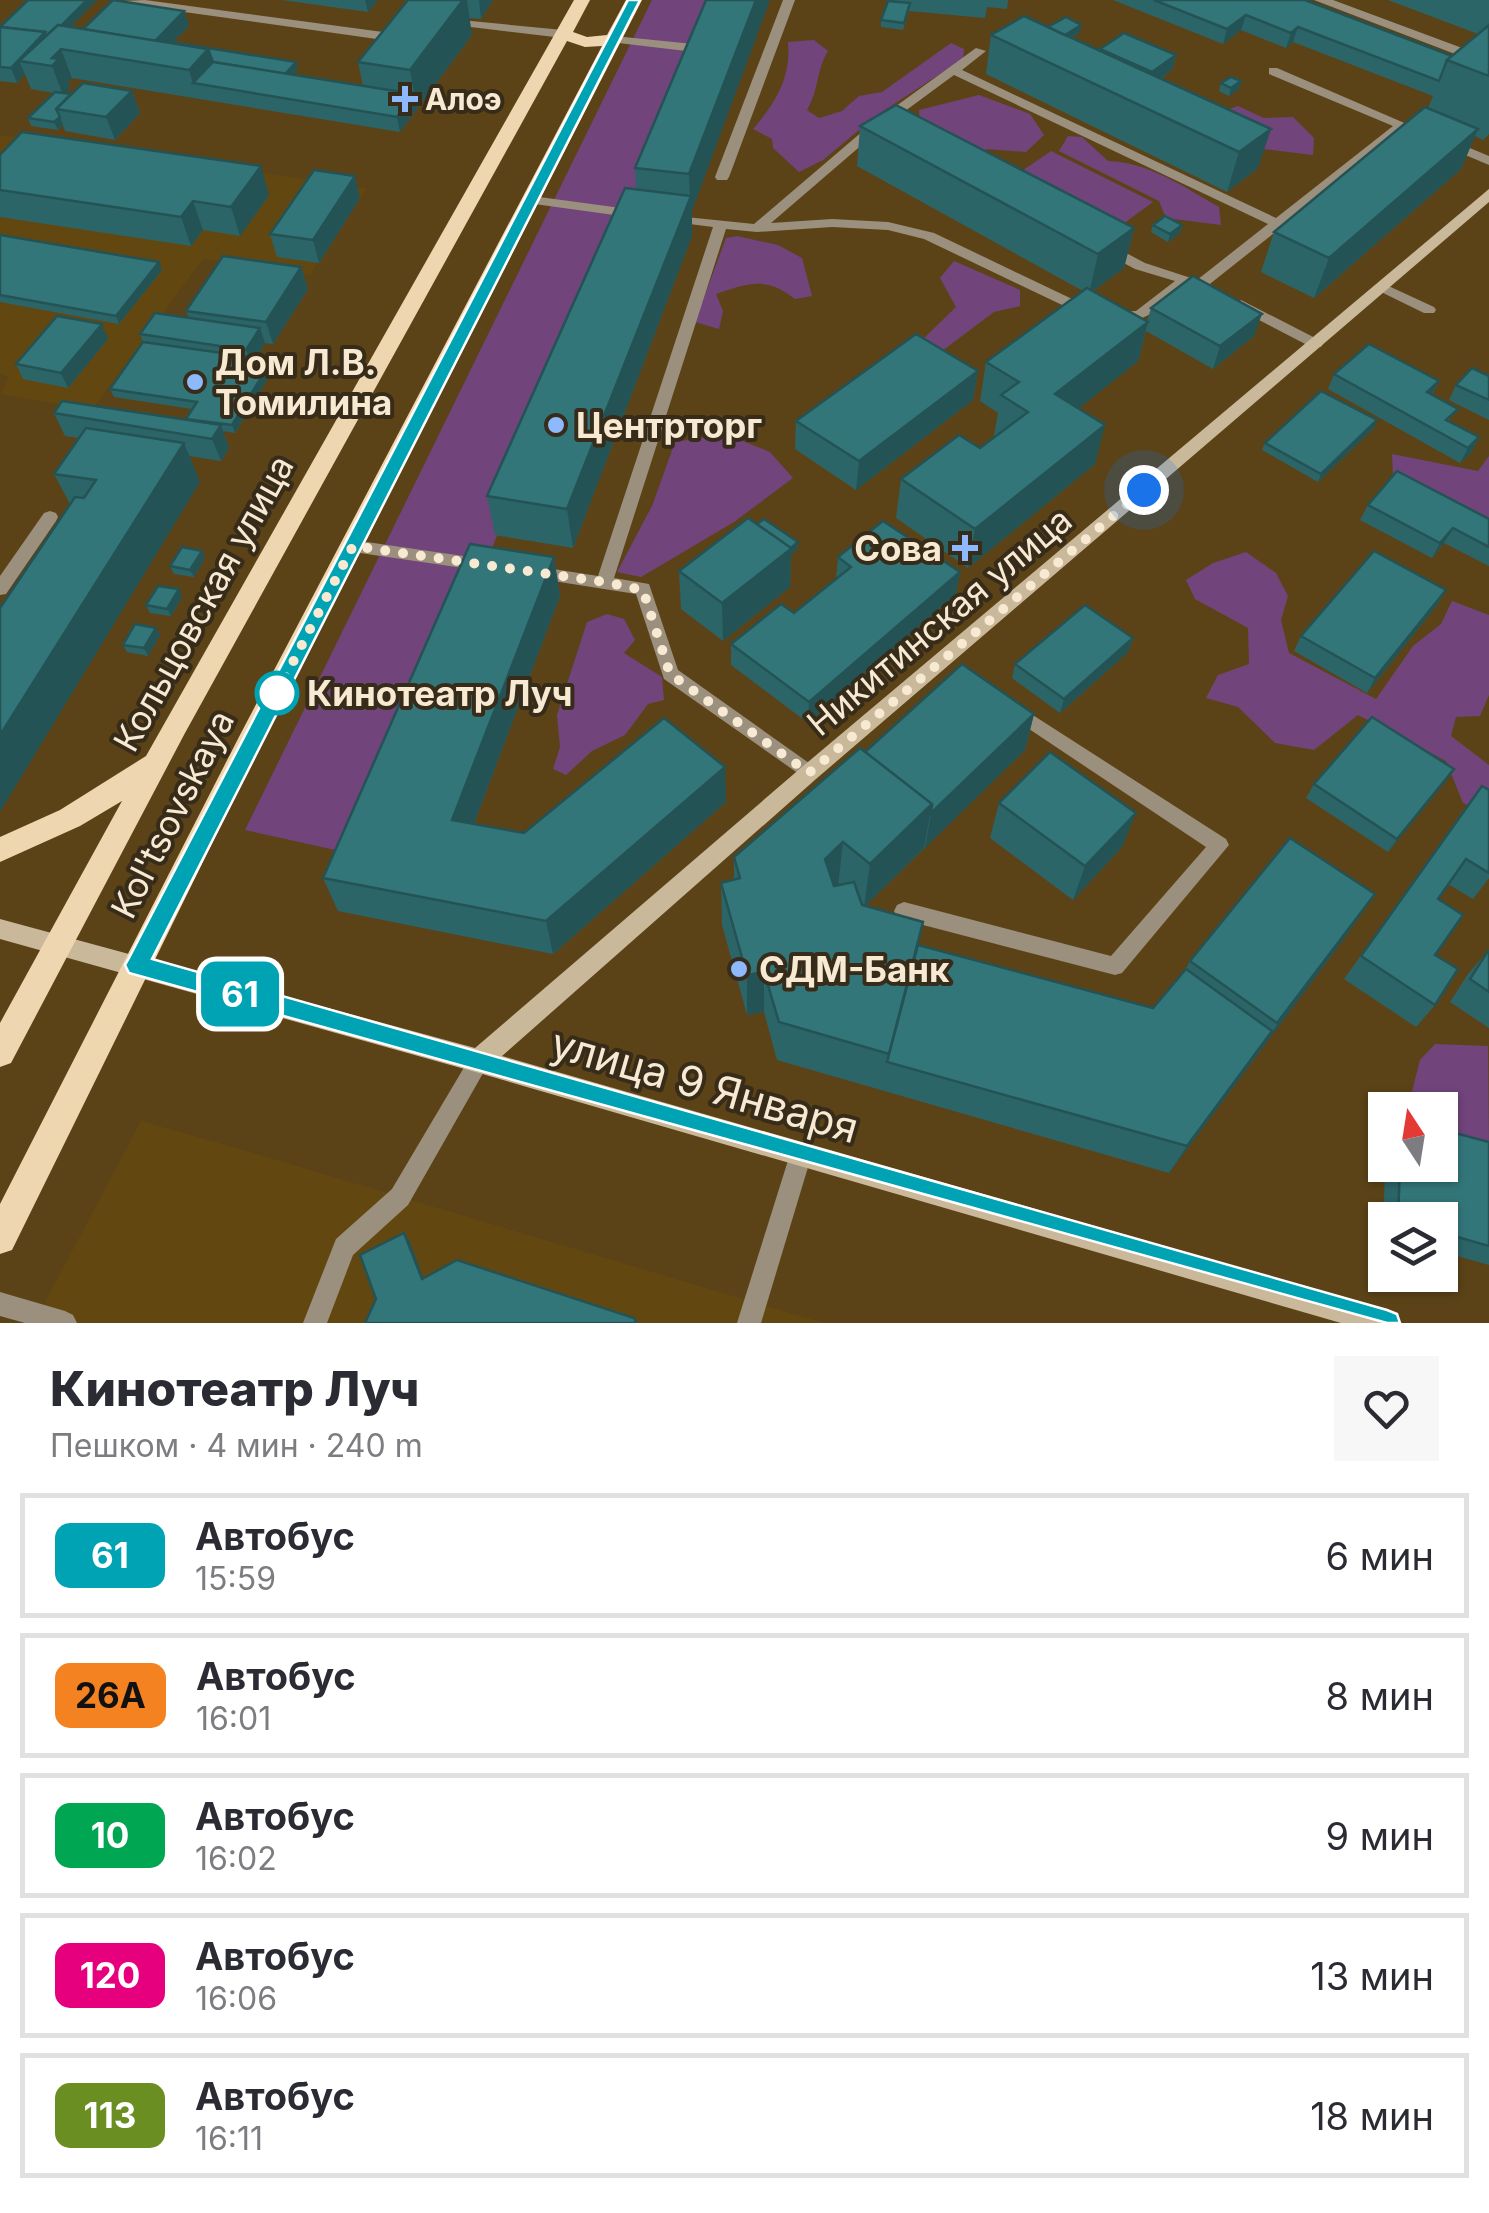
<!DOCTYPE html>
<html lang="ru">
<head>
<meta charset="utf-8">
<style>
	body { margin:0; font-family:Inter,sans-serif; background:#f7f7f7; color:#2b2b33; height:100vh; display:flex; flex-direction:column; font-size:38px; white-space:nowrap }
	* { box-sizing:border-box; margin:0 }
	p { font-size:32px; color:#7c7c81 }
	.icon { flex:none; width:55px; height:55px; fill:none; stroke:currentColor; stroke-width:2; stroke-linecap:round; stroke-linejoin:round }
	.map { position:relative; height:1323px; overflow:hidden }
	.drawer { display:flex; flex-direction:column; background:#fff; flex:1 }
	.drawer>* { flex:none }
	.badge { padding:0 20px; border-radius:15px; font-size:35px; line-height:65px }
	.needle { width:65px; rotate:348deg }
	.fabs { position:absolute; left:1368px; top:1092px; display:grid; gap:20px }
	.fabs a { display:grid; place-items:center; width:90px; height:90px; border-radius:0px; background:#fff; box-shadow:0 2px 8px #0004; font-size:50px }
	.you { position:absolute; width:50px; height:50px; margin:-25px; border:8px solid #fff; border-radius:50%; background:#1a73e8; box-shadow:0 0 0 15px #1a73e833 }
	.map>.badge { position:absolute; translate:-50% -50%; box-shadow:0 0 0 5px #fff }
	.round { display:grid; place-items:center; flex:none; width:105px; height:105px; border-radius:0px; background:#f7f7f7 }
	.headline { display:flex; align-items:center; justify-content:space-between; height:170px; padding:0 50px }
	h1 { font-size:48px; font-weight:800; line-height:75px }
	ul { padding:0; list-style:none }
	li { display:flex; align-items:center; gap:30px; height:125px; margin:0 20px 15px; padding:0 30px; border:5px solid #e1e1e2; border-radius:0px }
	li div { flex:1 }
	li b { display:block; font-size:38px }
	li em { font-style:normal }
	li .badge { min-width:110px; font-weight:700; text-align:center }
	.map>svg:first-child { display:block }
	.built { fill:#634711 }
	.green { fill:#71447c }
	.lines { fill:none; stroke-linecap:round; stroke-linejoin:round }
	.lane { fill:#9b907d; fill-rule:evenodd }
	.street { fill:#9b907d; fill-rule:evenodd }
	.secondary { fill:#cab89a; fill-rule:evenodd }
	.primary { fill:#eed6b0; fill-rule:evenodd }
	.wall { fill:#2c6568 }
	.shaded-wall { fill:#245355 }
	.building { fill:#337679; stroke:#245355; stroke-width:2.5 }
	.line { fill:#00a3b4; stroke:#fff; stroke-width:2.5 }
	.walk { stroke:#f7e9d2; stroke-width:10; stroke-dasharray:0 18 }
	.poi-dot { fill:#8eb9fd; stroke:#372c1a; stroke-width:4 }
	.stop-dot { fill:#fff; stroke:#00a3b4; stroke-width:5 }
	.labels { text-anchor:middle; dominant-baseline:central; stroke-width:8; stroke-linejoin:round; paint-order:stroke }
	.far-poi-label { font-size:30px; font-weight:bold; fill:#f7e9d2; stroke:#372c1a; text-anchor:start }
	.poi-label { font-size:35px; font-weight:bold; fill:#f7e9d2; stroke:#372c1a; text-anchor:start }
	.street-label { font-size:35px; fill:#f7e9d2; stroke:#372c1a }
	.stop-label { font-size:35px; font-weight:bold; fill:#f7e9d2; stroke:#372c1a; text-anchor:start }
	.near-street-label { font-size:42px; fill:#f7e9d2; stroke:#372c1a }
</style>
</head>
<body>
<div class="map">
<svg width="1489" height="1323" viewBox="0 0 1489 1323">
	<rect width="100%" height="100%" fill="#5b4317"/>
	<g class="built">
		<path d="M0 135 367 188 310 275 203 259 92 410 0 394 9 377 0 374Z"/>
		<path d="M141 1121 233 1147 824 1323H34Z"/>
	</g>
	<g class="green">
		<path d="M652 0H723L362 856 245 830Z"/>
		<path d="M814 40 828 51C816 71 819 90 807 110L819 118 842 111 859 96 882 92 951 43 964 49 963 59 877 115 823 160 799 172 773 148 772 139 753 129C776 102 791 78 788 42Z"/>
		<path d="M979 95 1030 114 1044 135 1026 152 987 149 972 164 920 124 919 110Z"/>
		<path d="M1238 106 1264 118 1293 117 1314 138 1313 155 1263 149 1221 112Z"/>
		<path d="M1068 136 1082 137 1108 161C1149 162 1185 188 1219 207L1221 225 1166 218 1159 201 1059 151Z"/>
		<path d="M1051 151 1153 202 1112 232 1010 179Z"/>
		<path d="M737 236 778 245 802 258 812 296 795 299C767 276 748 283 716 294L723 311 719 329 695 322 726 238Z"/>
		<path d="M954 261 1020 290V306L994 312 938 354 919 343 956 307 940 278Z"/>
		<path d="M725 434 770 452 793 478 734 522 641 577 617 572 652 506 675 442Z"/>
		<path d="M1392 454 1478 471 1489 456V531L1393 476Z"/>
		<path d="M1246 552 1276 573 1288 596 1281 620 1289 653 1376 699 1413 646 1441 624 1452 601 1489 615V695L1480 716 1456 717 1451 736 1489 765V814L1463 803 1446 761 1358 715 1314 750 1275 743 1238 707 1206 698 1218 675 1249 664 1248 628 1195 599 1186 580 1213 563Z"/>
		<path d="M607 614 624 619 635 640 624 653 662 677 664 700 648 704 625 735 592 751 566 775 553 769 560 747 557 715 587 622Z"/>
		<path d="M1435 1044 1488 1046 1489 1152 1440 1137V1110H1416L1409 1103 1420 1060Z"/>
	</g>
	<g class="lines">
		<g class="lane">
			<path d="M145 0 398 34 404 38 398 42 127 4 121 1Z"/>
			<path d="M783 0H795L729 177 727 180H717L715 177Z"/>
			<path d="M450 19 563 30 569 34 563 38 446 24V20Z"/>
			<path d="M614 36 703 45 709 49 703 53 610 42 608 40Z"/>
			<path d="M976 48 986 51 962 70 1276 218 1393 126 1269 74V68H1277L1416 128 1410 132 1404 130 1206 287 1188 285C1168 301 1135 335 1109 317L1116 312 1136 311 1175 281 1135 269 1103 252V246H1113L1145 263 1197 280 1268 224 954 75 878 131 771 223 832 219 888 222 934 233 1091 308V314H1081L924 239 888 230 832 227 757 232 726 229 614 578 649 584 678 670 816 768 818 773 816 778 809 781 664 679 636 594 534 578 526 572 534 566 598 576 713 227 666 221V215L754 224 870 125Z"/>
			<path d="M1448 139 1489 156V165L1444 146 1442 143Z"/>
			<path d="M532 196 636 210 643 214 636 218 527 203 525 200Z"/>
			<path d="M1382 283 1434 307 1436 310 1434 313H1424L1377 290V284Z"/>
			<path d="M1241 300 1321 341 1323 344 1321 347H1311L1236 308 1234 305Z"/>
			<path d="M50 511 56 513 58 517 56 521 6 594 0 595V576L44 513Z"/>
			<path d="M353 540 484 559 492 565 484 571 353 552 345 546Z"/>
			<path d="M1014 703 1226 839 1229 845 1122 973 1115 975 904 920 897 917 894 911 897 905 904 902 1111 956 1206 847 1008 715 1005 710 1008 705Z"/>
			<path d="M479 1051 486 1054 490 1061 486 1068 408 1205 353 1255 327 1323H303L336 1239 392 1189 472 1054Z"/>
			<path d="M801 1143 809 1146 812 1154 761 1323H737L790 1154 793 1146Z"/>
			<path d="M0 1292 65 1311 73 1315 77 1323H25L0 1316Z"/>
		</g>
		<path class="street" d="M1314 0H1333L1489 58V67Z"/>
		<path class="secondary" d="M1489 189V202L816 779 502 1056 1387 1310 1397 1313 1400 1323H1341L479 1073 0 939V919L475 1048 802 767Z"/>
		<path class="primary" d="M574 0H590L573 32 587 37 607 35 626 0H642L261 744 12 1250 0 1254V1204L241 733 602 46 585 47 567 41 185 733 11 1063 0 1067V1023L122 801 80 826 0 862V837L60 810 146 756Z"/>
	</g>
	<g class="wall">
		<path d="M282 0H378L368 12Z"/>
		<path d="M408 0H493L481 19 469 18 472 35 400 132 72 78 68 82 70 88 64 93 71 94 132 91 140 113 115 140 65 131 63 125 58 130 31 126 28 118 54 93 31 89 25 74 17 83 0 81V26L70 27 83 29 184 11 189 26 173 42 298 69 293 75 363 86 358 62Z"/>
		<path d="M706 0 692 211V236L573 548 495 535 487 496 636 189 635 168Z"/>
		<path d="M888 0H1008L1007 9 987 7 985 18 909 11 903 30 881 27V20Z"/>
		<path d="M1113 0H1305L1452 56 1478 34 1388 0H1489V134L1483 140 1475 136 1461 169 1314 298 1261 272 1274 232 1428 108 1433 96 1293 42 1286 48 1241 30 1223 44Z"/>
		<path d="M1048 27 1080 32 1071 38 1100 51 1176 55 1172 70 1161 79 1258 168 1227 192 986 74 991 35Z"/>
		<path d="M1241 81 1239 89 1229 96 1219 91 1221 83Z"/>
		<path d="M860 126 1134 228 1124 268 1093 291 1147 321 1151 308 1254 336 1213 369 1146 331 1138 361 1079 408 1095 464 968 568 896 518 901 479 980 448 996 436 994 435 998 413 980 401 986 362 1083 291 857 166Z"/>
		<path d="M0 155 269 195 240 236 203 230 191 246 0 217Z"/>
		<path d="M360 198 319 263 277 257 270 234Z"/>
		<path d="M1153 225H1182L1180 233 1168 242 1151 232Z"/>
		<path d="M0 235 162 270 119 324 0 302Z"/>
		<path d="M301 267 308 289 273 344 265 343 256 358 274 368 235 433 223 431 229 448 221 461 189 456 200 482 70 504 54 474 79 438 65 436 54 413 187 420 192 409 114 397 110 389 143 342 140 334 189 318 186 311Z"/>
		<path d="M108 339 68 388 23 379 16 364Z"/>
		<path d="M978 371 973 400 856 490 795 449 796 421Z"/>
		<path d="M1334 374 1439 381 1432 395 1451 422 1479 437 1471 453 1460 463 1328 389Z"/>
		<path d="M1489 376V420L1449 400 1456 385Z"/>
		<path d="M1374 428 1318 482 1262 450 1265 443Z"/>
		<path d="M1368 505 1489 519V566L1444 543 1432 558 1360 520Z"/>
		<path d="M757 524 798 542 797 550 791 555 790 587 723 641 681 609 679 571Z"/>
		<path d="M554 557 560 596 474 824 524 833 726 802 553 954 338 911 323 878Z"/>
		<path d="M838 557 960 572 956 594 808 723 731 665V644L794 613 836 579Z"/>
		<path d="M205 558 194 577 174 574 170 566Z"/>
		<path d="M1446 590 1437 605 1367 693 1294 651 1301 636Z"/>
		<path d="M182 597 171 616 150 613 146 605Z"/>
		<path d="M156 628 160 635 148 656 127 652 123 645Z"/>
		<path d="M1133 638 1128 652 1060 713 1012 678 1015 664Z"/>
		<path d="M1034 714 1025 750 865 906 919 945 1153 1008 1186 969 1190 961 1375 894 1346 936 1169 1173 777 1060 764 1012 747 1015 722 925 721 883 734 880V857L865 752Z"/>
		<path d="M1445 782 1388 852 1306 798 1314 784Z"/>
		<path d="M1482 786 1489 790V878L1473 899 1448 884 1438 899 1435 1005 1416 1027 1344 979Z"/>
		<path d="M999 803 1122 847 1073 900 990 838Z"/>
		<path d="M1488 951 1489 952V1028L1450 1002 1468 974Z"/>
		<path d="M1489 1142V1265L1440 1251V1220H1385V1236L1383 1235 1385 1165H1440Z"/>
	</g>
	<g class="shaded-wall">
		<path d="M87 0H97L51 47 19 61 25 74 17 83 11 68 45 32Z"/>
		<path d="M365 0H378L368 12Z"/>
		<path d="M463 0H467L472 35 417 109 410 70Z"/>
		<path d="M479 0H493L481 19Z"/>
		<path d="M756 0H770L692 211V236L573 548 567 509 690 199 689 174Z"/>
		<path d="M184 11 189 26 156 60 144 51Z"/>
		<path d="M1246 15 1241 30 1223 44 1227 29Z"/>
		<path d="M1081 25 1080 32 1056 46 1058 39Z"/>
		<path d="M1298 27 1293 42 1286 48 1291 33Z"/>
		<path d="M61 49 72 78 68 82 70 88 63 95 52 66V58Z"/>
		<path d="M208 49 217 78 193 83 189 70Z"/>
		<path d="M1176 55 1172 70 1149 87 1152 72Z"/>
		<path d="M296 62 298 69 281 88 279 80Z"/>
		<path d="M1241 81 1239 89 1229 96 1231 88Z"/>
		<path d="M132 91 140 113 115 140 106 117Z"/>
		<path d="M414 94 417 109 400 132 397 117Z"/>
		<path d="M60 117 63 125 58 130 54 122Z"/>
		<path d="M1271 129 1258 168 1227 192 1239 152Z"/>
		<path d="M1478 129 1461 169 1314 298 1329 258Z"/>
		<path d="M261 166 269 195 240 236 231 207Z"/>
		<path d="M355 176 360 198 319 263 313 240Z"/>
		<path d="M193 201 203 230 191 246 181 217Z"/>
		<path d="M1182 225 1180 233 1168 242 1170 234Z"/>
		<path d="M1134 228 1124 268 1089 294 1098 254Z"/>
		<path d="M159 262 162 270 119 324 116 316Z"/>
		<path d="M301 267 308 289 273 344 266 322Z"/>
		<path d="M1262 314 1254 336 1213 369 1220 346Z"/>
		<path d="M1148 322 1138 361 1047 434 1055 394Z"/>
		<path d="M102 324 108 339 68 388 61 373Z"/>
		<path d="M260 328 265 343 252 365 246 350Z"/>
		<path d="M272 360 274 368 235 433 232 425Z"/>
		<path d="M978 371 973 400 856 490 859 461Z"/>
		<path d="M1439 381 1431 396 1427 392Z"/>
		<path d="M1377 420 1374 428 1318 482 1321 474Z"/>
		<path d="M221 425 229 448 221 461 212 439Z"/>
		<path d="M1105 425 1095 464 968 568 975 529Z"/>
		<path d="M1479 437 1471 453 1460 463 1468 448Z"/>
		<path d="M184 443 200 482 0 812V735Z"/>
		<path d="M1453 528 1444 543 1432 558 1440 543Z"/>
		<path d="M798 542 797 550 791 555 790 587 723 641 722 603Z"/>
		<path d="M202 551 205 558 194 577 190 570Z"/>
		<path d="M554 557 560 596 462 855 452 820Z"/>
		<path d="M960 572 956 594 808 723 809 702Z"/>
		<path d="M179 589 182 597 171 616 167 609Z"/>
		<path d="M1446 590 1437 605 1367 693 1375 678Z"/>
		<path d="M156 628 160 635 148 656 144 648Z"/>
		<path d="M1133 638 1128 652 1060 713 1064 699Z"/>
		<path d="M1034 714 1025 750 925 848 931 813Z"/>
		<path d="M725 767 726 802 553 954 546 921Z"/>
		<path d="M1454 769 1445 782 1388 852 1397 839Z"/>
		<path d="M932 804 924 848 864 907 870 864Z"/>
		<path d="M1136 813 1122 847 1073 900 1085 866Z"/>
		<path d="M843 842 838 886 821 902 825 859Z"/>
		<path d="M1375 894 1346 936 1169 1173 1187 1146Z"/>
		<path d="M764 972V1012L747 1015V975Z"/>
		<path d="M404 1233 410 1242 427 1288 422 1279Z"/>
	</g>
	<g class="building">
		<path d="M28 0H87L61 26 58 25 46 36 45 32 0 27Z"/>
		<path d="M113 0 184 11 155 41 83 29Z"/>
		<path d="M408 0H463L410 70 358 62Z"/>
		<path d="M706 0H756L689 174 635 168Z"/>
		<path d="M1154 0H1305L1452 56 1447 60 1439 81 1298 27 1291 33 1246 15 1227 29Z"/>
		<path d="M888 1 910 3 904 23 881 20Z"/>
		<path d="M1024 16 1271 129 1239 152 991 35Z"/>
		<path d="M1066 17 1081 25 1065 35 1048 27Z"/>
		<path d="M58 25 208 49 189 70 61 49 52 58 59 59 52 66 19 61Z"/>
		<path d="M1489 25V76L1447 60Z"/>
		<path d="M0 27 45 32 11 68 0 67Z"/>
		<path d="M1124 33 1176 55 1152 72 1100 49Z"/>
		<path d="M164 41 296 62 285 74 213 62 208 49Z"/>
		<path d="M213 62 414 94 397 117 193 83Z"/>
		<path d="M1231 77 1241 81 1231 88 1221 83Z"/>
		<path d="M83 83 132 91 106 117 56 109Z"/>
		<path d="M55 92 71 94 56 109 60 117 54 122 28 118Z"/>
		<path d="M896 105 1134 228 1098 254 860 126Z"/>
		<path d="M1425 107 1478 129 1329 258 1274 232Z"/>
		<path d="M22 132 261 166 231 207 193 201 181 217 0 190V155Z"/>
		<path d="M314 170 355 176 313 240 270 234Z"/>
		<path d="M625 188 691 196 567 509 487 496Z"/>
		<path d="M1165 216 1182 225 1170 234 1153 225Z"/>
		<path d="M0 235 159 262 116 316 0 295Z"/>
		<path d="M223 256 301 267 266 322 186 311Z"/>
		<path d="M1193 276 1262 314 1220 346 1151 308Z"/>
		<path d="M1087 288 1148 322 1055 394 1105 425 975 529 901 479 959 435 980 448 1028 412 1001 395 1019 382 986 362Z"/>
		<path d="M155 313 260 328 246 350 140 334Z"/>
		<path d="M57 316 102 324 61 373 16 364Z"/>
		<path d="M916 334 978 371 859 461 796 421Z"/>
		<path d="M143 342 272 360 232 425 186 419 197 402 110 389Z"/>
		<path d="M1369 344 1439 381 1427 392 1458 409 1446 420 1479 437 1468 448 1334 374Z"/>
		<path d="M1472 368 1489 376V400L1456 385Z"/>
		<path d="M1321 391 1377 420 1321 474 1265 443Z"/>
		<path d="M62 401 221 425 212 439 54 413Z"/>
		<path d="M86 428 184 443 0 735V608L75 497 84 498 96 480 54 474Z"/>
		<path d="M1397 471 1489 519V547L1453 528 1440 543 1368 505Z"/>
		<path d="M748 518 792 548 722 603 679 571Z"/>
		<path d="M764 519 798 542 791 548 757 524Z"/>
		<path d="M883 521 960 572 809 702 731 644 781 604 794 613 851 567 838 557Z"/>
		<path d="M470 544 554 557 452 820 524 833 664 718 725 767 546 921 323 878Z"/>
		<path d="M182 547 202 551 190 570 170 566Z"/>
		<path d="M1374 551 1446 590 1375 678 1301 636Z"/>
		<path d="M158 586 179 589 167 609 146 605Z"/>
		<path d="M1085 605 1133 638 1064 699 1015 664Z"/>
		<path d="M135 624 156 628 144 648 123 645Z"/>
		<path d="M962 664 1034 714 931 813 932 804 865 752Z"/>
		<path d="M1372 717 1454 769 1397 839 1314 784Z"/>
		<path d="M860 748 932 804 870 864 843 842 825 859 834 886 854 882 862 905 923 922 889 1054 779 1022 764 972 747 975 721 883 740 878 734 857Z"/>
		<path d="M1050 752 1136 813 1085 866 999 803Z"/>
		<path d="M1482 786 1489 790V873L1466 859 1438 899 1463 915 1435 955 1458 969 1435 1005 1361 956Z"/>
		<path d="M1290 838 1375 894 1277 1023 1190 961Z"/>
		<path d="M918 945 1153 1008 1186 969 1272 1031 1187 1146 887 1062Z"/>
		<path d="M1488 951 1489 952V992L1470 979Z"/>
		<path d="M1440 1129 1489 1142V1246L1440 1232V1220H1398L1400 1165H1440Z"/>
		<path d="M404 1233 422 1279 457 1260 634 1318 637 1323H365L376 1299 360 1255Z"/>
	</g>
	<path class="line" d="M628 0H640L152 959 1387 1310 1397 1314 1400 1323H1387L129 973 125 965 129 958Z"/>
	<g class="lines">
		<path class="walk" d="M277 693 353 546 604 582 643 590 670 674 809 773 1144 490"/>
	</g>
	<g class="poi-dot">
		<path d="M400 84h10v10h10v10h-10v10h-10v-10h-10v-10h10z"/>
		<circle cx="195" cy="382" r="10"/>
		<circle cx="556" cy="425" r="10"/>
		<path d="M960 533h10v10h10v10h-10v10h-10v-10h-10v-10h10z"/>
		<circle cx="739" cy="969" r="10"/>
	</g>
	<circle class="stop-dot" cx="277" cy="693" r="20"/>
	<g class="labels">
		<g class="far-poi-label">
			<text x="425" y="99">Алоэ</text>
		</g>
		<g class="poi-label">
			<text x="215" y="362">Дом Л.В.<tspan x="215" dy="40">Томилина</tspan></text>
			<text x="576" y="425">Центрторг</text>
			<text x="942" y="548" text-anchor="end">Сова</text>
			<text x="759" y="969">СДМ-Банк</text>
		</g>
		<g class="street-label">
			<text transform="translate(203 603) rotate(-61)">Кольцовская улица</text>
			<text transform="translate(939 621) rotate(-40)">Никитинская улица</text>
			<text transform="translate(172 814) rotate(-63)">Kol'tsovskaya</text>
		</g>
		<g class="stop-label">
			<text x="307" y="693">Кинотеатр Луч</text>
		</g>
		<g class="near-street-label">
			<text transform="translate(705 1085) rotate(16)">улица 9 Января</text>
		</g>
	</g>
</svg>
<div class="fabs">
<a><svg class="needle" viewBox="-14 -14 28 28"><path d="M0-13l5 13h-10z" fill="#e53935"/><path d="M0 13l5-13h-10z" fill="#7c7c81"/></svg></a>
<a><svg class="icon" aria-label="layers" viewBox="0 0 24 24"><path d="M12 4l9 5-9 5-9-5zM3 14l9 5 9-5"/></svg></a>
</div>
<div class="you" style="left:1144px;top:490px"></div>
<b class="badge" style="left:240px;top:994px;background:#00a3b4;color:#fff">61</b>
</div>
<section class="drawer">
<div class="headline"><div><h1>Кинотеатр Луч</h1><p>Пешком · 4 мин · 240 m</p></div><a class="round"><svg class="icon" aria-label="heart" viewBox="0 0 24 24"><path d="M12 20l-8-8c-3-5 5-10 8-4 3-6 11-1 8 4z"/></svg></a></div>
<ul>
<li><span class="badge" style="background:#00a3b4;color:#fff">61</span><div><b>Автобус</b><p>15:59</p></div><em>6 мин</em></li>
<li><span class="badge" style="background:#f58220;color:#111">26А</span><div><b>Автобус</b><p>16:01</p></div><em>8 мин</em></li>
<li><span class="badge" style="background:#00a651;color:#fff">10</span><div><b>Автобус</b><p>16:02</p></div><em>9 мин</em></li>
<li><span class="badge" style="background:#e6007e;color:#fff">120</span><div><b>Автобус</b><p>16:06</p></div><em>13 мин</em></li>
<li><span class="badge" style="background:#6b8e23;color:#fff">113</span><div><b>Автобус</b><p>16:11</p></div><em>18 мин</em></li>
</ul>
</section>
</body>
</html>
